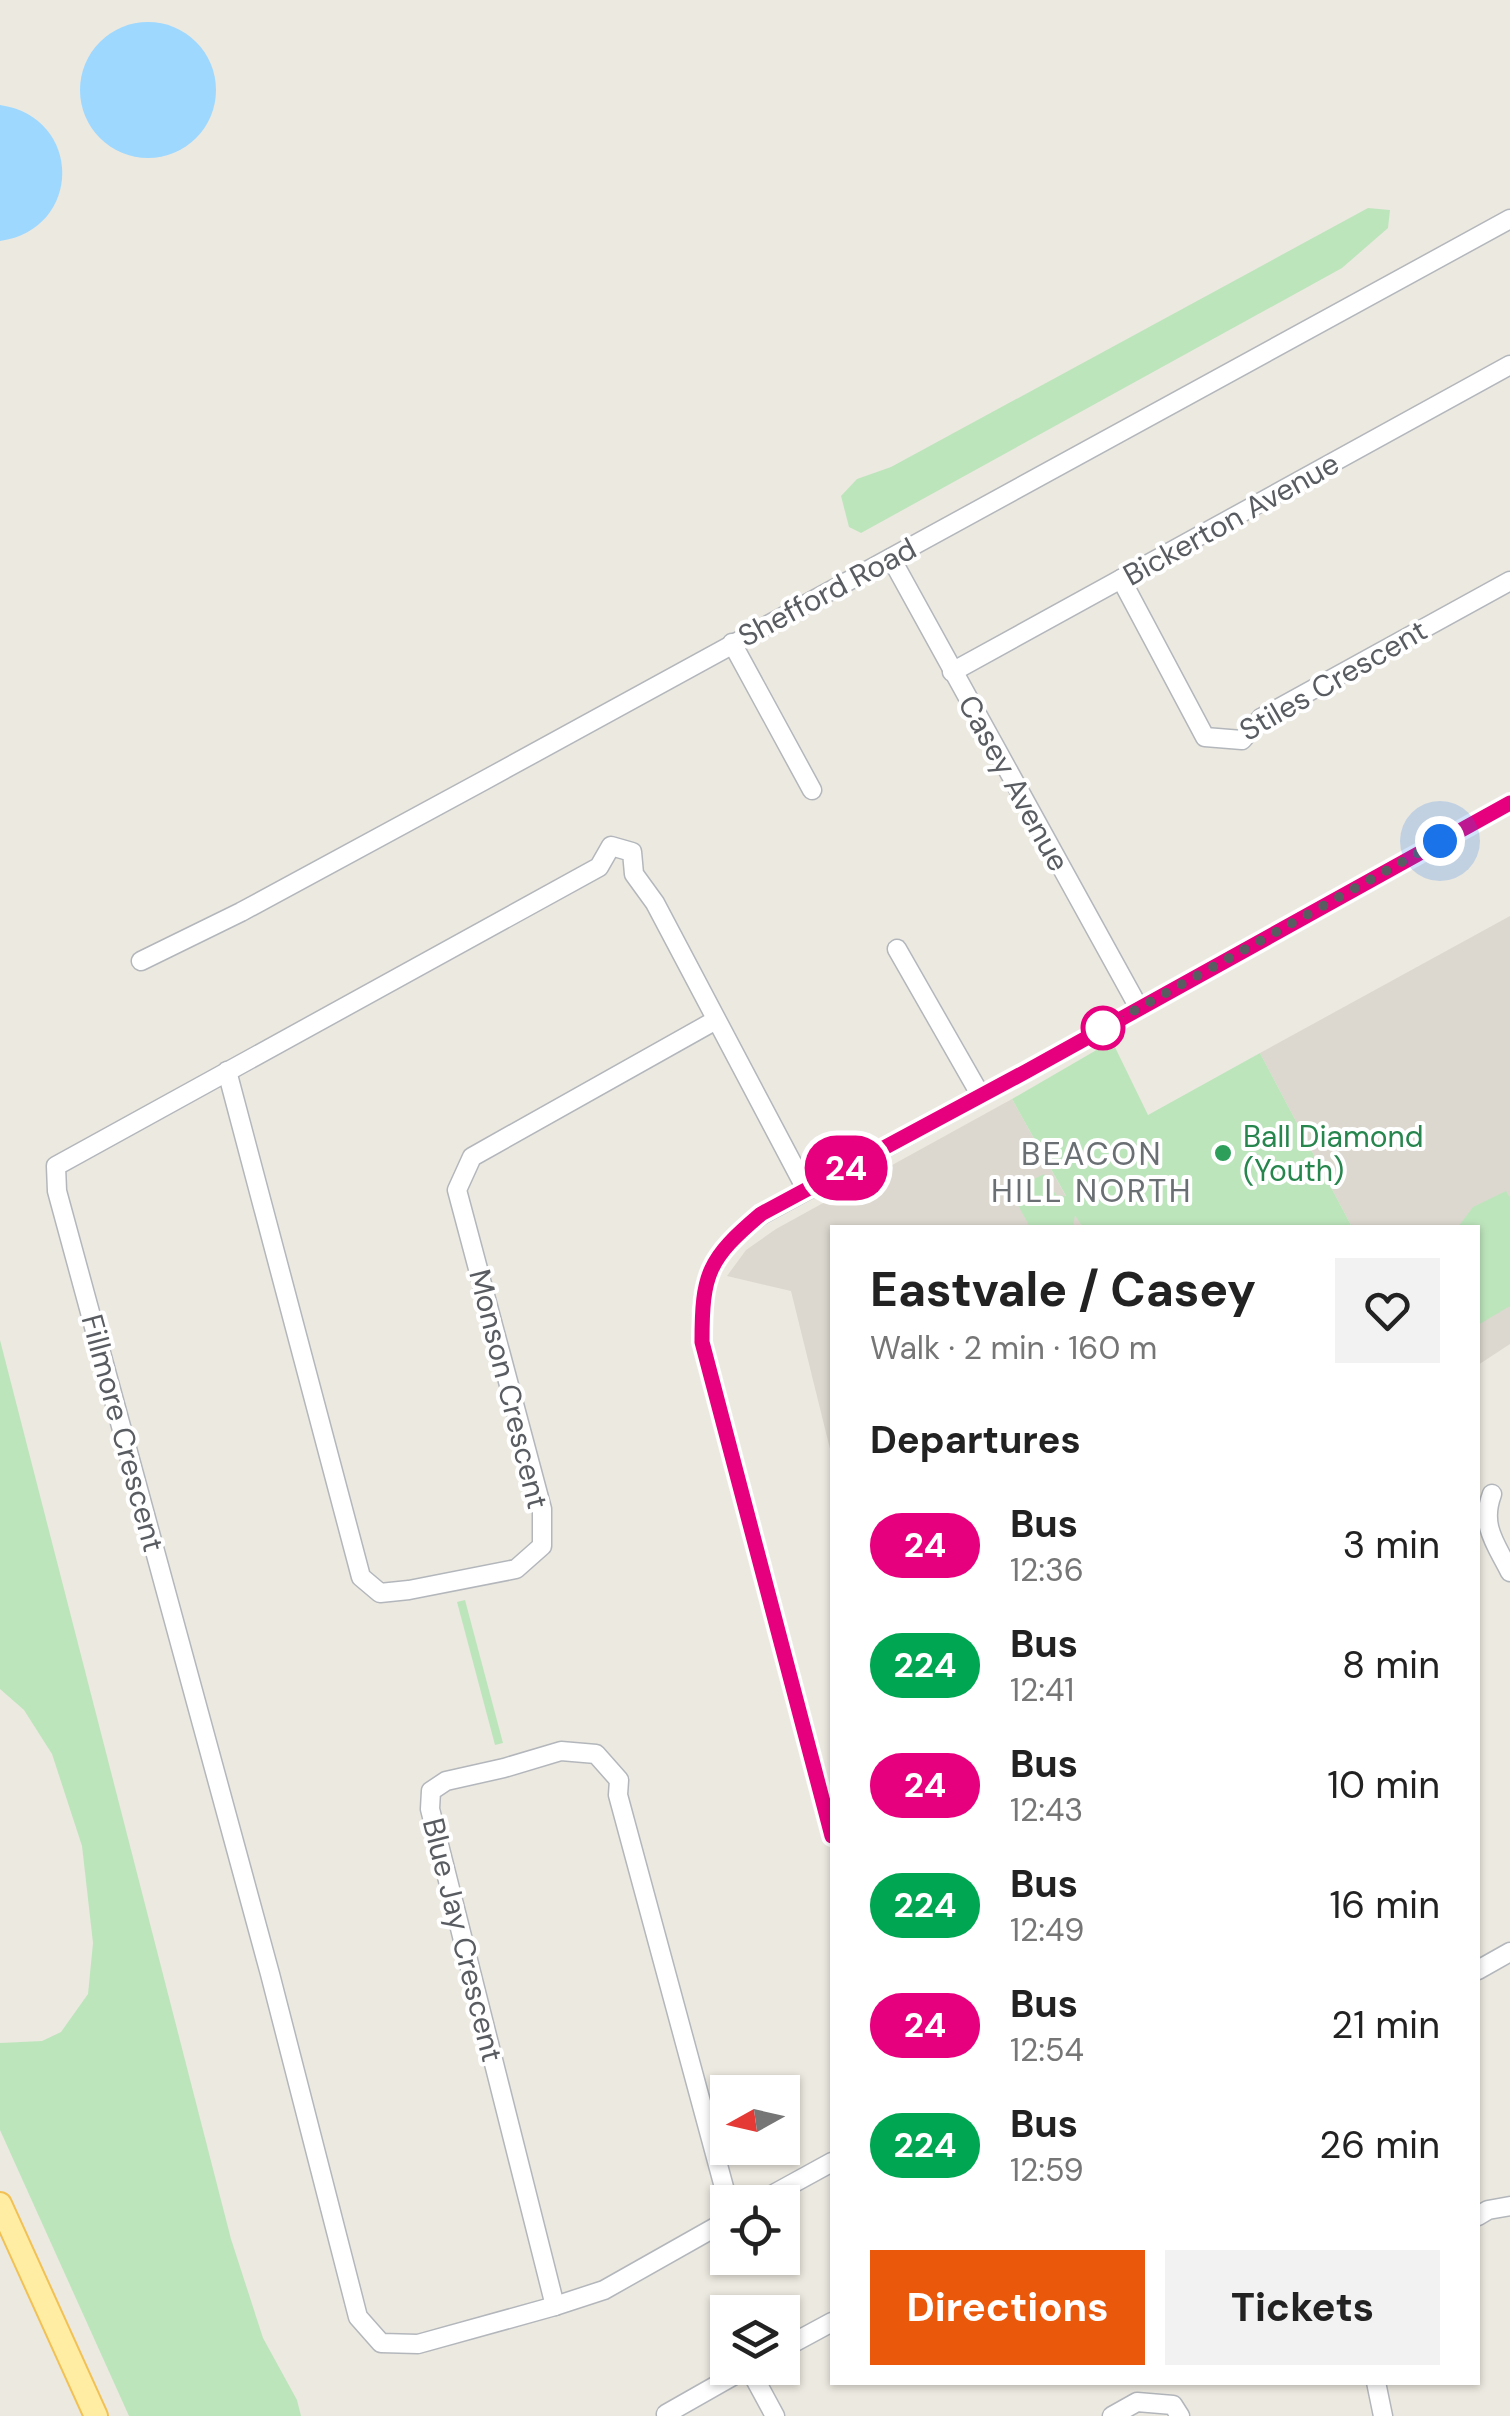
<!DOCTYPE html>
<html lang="en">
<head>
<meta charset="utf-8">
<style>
	body { margin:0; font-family:"DM Sans",sans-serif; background:#f2f2f2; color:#222; height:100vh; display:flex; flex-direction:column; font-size:38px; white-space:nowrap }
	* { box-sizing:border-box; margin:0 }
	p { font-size:32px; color:#767676 }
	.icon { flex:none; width:55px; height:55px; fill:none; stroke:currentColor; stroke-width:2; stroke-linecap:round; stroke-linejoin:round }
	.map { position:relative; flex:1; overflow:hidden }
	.drawer { position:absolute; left:830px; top:1225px; width:650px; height:1160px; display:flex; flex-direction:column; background:#fff; border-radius:0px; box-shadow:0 2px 8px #0004 }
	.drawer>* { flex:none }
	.badge { padding:0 20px; border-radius:32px; font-size:35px; line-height:65px }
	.needle { width:65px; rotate:262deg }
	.buttons { position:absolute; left:710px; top:2075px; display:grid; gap:20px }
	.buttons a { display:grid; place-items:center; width:90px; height:90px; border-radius:0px; background:#fff; box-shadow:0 2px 8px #0004; font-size:50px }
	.you { position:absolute; width:50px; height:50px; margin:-25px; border:8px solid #fff; border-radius:50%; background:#1a73e8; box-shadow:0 0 0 15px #1a73e833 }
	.map>.badge { position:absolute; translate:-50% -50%; box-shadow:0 0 0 5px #fff }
	h2 { padding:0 40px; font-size:38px; line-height:90px }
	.round { display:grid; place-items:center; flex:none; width:105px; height:105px; border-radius:0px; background:#f2f2f2 }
	.summary { display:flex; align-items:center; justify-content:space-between; height:170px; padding:0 40px }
	h1 { font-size:48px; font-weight:700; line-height:75px }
	.button { display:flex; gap:20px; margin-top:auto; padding:20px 40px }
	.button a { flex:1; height:115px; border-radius:0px; background:#ea580c; color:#fff; font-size:40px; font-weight:700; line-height:115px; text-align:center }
	.button a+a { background:#f2f2f2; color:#222 }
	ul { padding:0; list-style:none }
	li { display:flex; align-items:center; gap:30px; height:120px; padding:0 40px }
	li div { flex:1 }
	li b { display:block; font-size:38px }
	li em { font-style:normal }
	li .badge { min-width:110px; font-weight:700; text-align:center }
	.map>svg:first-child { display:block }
	.education { fill:#dcd8cf }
	.green { fill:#bde5bc }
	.water { fill:#9ed8ff }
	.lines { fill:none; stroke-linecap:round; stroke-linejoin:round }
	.minor-casing { stroke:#b3b7bc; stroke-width:21 }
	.major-casing { stroke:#f1c155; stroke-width:26 }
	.minor { stroke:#fff; stroke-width:18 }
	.major { stroke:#ffeda3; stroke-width:22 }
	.line-casing { stroke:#fff; stroke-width:22 }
	.line { stroke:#e6007e; stroke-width:15 }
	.walk { stroke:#595d62; stroke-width:10; stroke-dasharray:0 18 }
	.stop-dot { fill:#fff; stroke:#e6007e; stroke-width:5 }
	.leisure-dot { fill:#2e9e5b; stroke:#fff; stroke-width:4 }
	.labels { text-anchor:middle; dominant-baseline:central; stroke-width:8; stroke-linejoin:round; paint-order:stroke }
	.street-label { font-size:30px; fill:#595d62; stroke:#fff }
	.leisure-label { font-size:30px; fill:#27864d; stroke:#fff; text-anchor:start }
	.neighbourhood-label { font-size:32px; letter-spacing:2.5px; fill:#6a6f74; stroke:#fff }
</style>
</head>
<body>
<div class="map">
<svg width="1510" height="2416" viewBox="0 0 1510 2416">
	<rect width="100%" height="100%" fill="#ece9e0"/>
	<g class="education">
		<path d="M1510 916V1344L1478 1365V1228L1352 1227 1260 1053Z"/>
		<path d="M1012 1099 1083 1227 832 1228V1457L791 1291 727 1276 746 1250 776 1229Z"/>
	</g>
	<g class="green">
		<path d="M1368 208 1390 210 1388 228 1342 268 861 533 849 527 841 496 857 479 891 467Z"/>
		<path d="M1112 1041 1148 1115 1260 1053 1352 1227 1083 1228 1075 1215 1073 1227H1030L1010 1191 1044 1174 1056 1195 1066 1196 1012 1099Z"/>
		<path d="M1506 1191 1510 1198V1306L1478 1325V1228L1458 1227 1473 1207Z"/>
		<path d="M0 1340 231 2239 263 2338 297 2400 301 2416H129L0 2130V2043L42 2041 61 2032 88 1994 93 1943 82 1846 52 1754 24 1710 0 1689Z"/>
		<path d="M465 1600 503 1743 495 1745 457 1602Z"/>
	</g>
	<g class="water">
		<circle cx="148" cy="90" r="68"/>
		<path d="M0 105C83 117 83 229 0 241Z"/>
	</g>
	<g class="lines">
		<defs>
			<g id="minor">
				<path d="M891 558 1139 1008"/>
				<path d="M1121 579 1205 737 1242 740 1261 718 1510 581"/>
				<path d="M732 643 812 790"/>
				<path d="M952 672 1510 365"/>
				<path d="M897 949 981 1096"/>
				<path d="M141 961 241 912 483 781 1510 219"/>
				<path d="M227 1071 361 1577 380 1593 409 1590 516 1569 542 1546V1509L457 1190 472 1157 716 1020"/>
				<path d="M1492 1494C1480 1526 1496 1544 1510 1572"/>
				<path d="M832 1836 702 1342C701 1275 709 1257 761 1215L1027 1071 1510 803"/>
				<path d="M1478 1970 1510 1952"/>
				<path d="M759 2202 832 2162"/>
				<path d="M1478 2216 1488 2210 1510 2206"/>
				<path d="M728 2220 604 2290 555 2306 418 2344 381 2343 358 2317 270 1974 57 1191 56 1166 599 867 611 846 632 852 634 874 655 903 806 1189"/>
				<path d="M555 2306 430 1809 431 1791 446 1781 504 1768 561 1751 596 1754 619 1780 618 1795 728 2202"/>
				<path d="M782 2349 832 2322"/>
				<path d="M749 2368 775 2416"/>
				<path d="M1376 2382 1383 2416"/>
				<path d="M666 2414 747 2368"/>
				<path d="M1112 2416 1137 2402 1173 2405 1180 2416"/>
			</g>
			<path id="major" d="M0 2204 96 2416"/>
		</defs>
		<use href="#minor" class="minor-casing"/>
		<use href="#major" class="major-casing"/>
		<use href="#minor" class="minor"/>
		<use href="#major" class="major"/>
	</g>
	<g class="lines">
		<defs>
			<path id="line" d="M832 1836 702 1342C702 1273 708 1259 761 1214L1027 1071 1510 803"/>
		</defs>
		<use href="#line" class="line-casing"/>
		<use href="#line" class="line"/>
		<path class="walk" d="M1103 1028 1440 841"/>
	</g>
	<circle class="stop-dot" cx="1103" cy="1028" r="20"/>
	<circle class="leisure-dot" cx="1223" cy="1153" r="10"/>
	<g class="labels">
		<g class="street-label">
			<text transform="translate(1231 519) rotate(-29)">Bickerton Avenue</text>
			<text transform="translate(827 592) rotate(-28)">Shefford Road</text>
			<text transform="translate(1333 680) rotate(-30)">Stiles Crescent</text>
			<text transform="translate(1014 783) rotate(61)">Casey Avenue</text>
			<text transform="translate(509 1389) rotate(76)">Monson Crescent</text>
			<text transform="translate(123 1433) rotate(75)">Fillmore Crescent</text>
			<text transform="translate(463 1940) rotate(76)">Blue Jay Crescent</text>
		</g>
		<g class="leisure-label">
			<text x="1243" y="1136">Ball Diamond<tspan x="1243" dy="34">(Youth)</tspan></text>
		</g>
		<g class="neighbourhood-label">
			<text x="1092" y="1154">BEACON<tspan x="1092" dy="37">HILL NORTH</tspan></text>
		</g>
	</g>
</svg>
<div class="buttons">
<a><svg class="needle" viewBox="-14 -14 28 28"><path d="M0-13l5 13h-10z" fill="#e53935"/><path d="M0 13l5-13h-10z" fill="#767676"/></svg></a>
<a><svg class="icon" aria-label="locate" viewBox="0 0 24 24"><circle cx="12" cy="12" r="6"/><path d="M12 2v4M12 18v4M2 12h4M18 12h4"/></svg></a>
<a><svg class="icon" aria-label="layers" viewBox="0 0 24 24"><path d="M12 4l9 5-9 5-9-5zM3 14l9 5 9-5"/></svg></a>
</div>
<div class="you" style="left:1440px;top:841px"></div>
<b class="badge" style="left:846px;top:1168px;background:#e6007e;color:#fff">24</b>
<section class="drawer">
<div class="summary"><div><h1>Eastvale / Casey</h1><p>Walk · 2 min · 160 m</p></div><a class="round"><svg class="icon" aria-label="heart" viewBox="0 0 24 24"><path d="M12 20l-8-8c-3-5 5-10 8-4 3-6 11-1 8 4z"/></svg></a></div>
<h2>Departures</h2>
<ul>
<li><span class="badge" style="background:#e6007e;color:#fff">24</span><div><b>Bus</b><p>12:36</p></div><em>3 min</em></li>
<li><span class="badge" style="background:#00a651;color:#fff">224</span><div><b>Bus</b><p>12:41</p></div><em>8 min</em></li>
<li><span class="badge" style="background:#e6007e;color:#fff">24</span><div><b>Bus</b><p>12:43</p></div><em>10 min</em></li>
<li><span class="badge" style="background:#00a651;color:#fff">224</span><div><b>Bus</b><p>12:49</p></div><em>16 min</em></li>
<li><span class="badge" style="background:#e6007e;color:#fff">24</span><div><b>Bus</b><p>12:54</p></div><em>21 min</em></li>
<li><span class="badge" style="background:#00a651;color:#fff">224</span><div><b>Bus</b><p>12:59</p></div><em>26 min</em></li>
</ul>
<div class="button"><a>Directions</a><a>Tickets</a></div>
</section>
</div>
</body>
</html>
